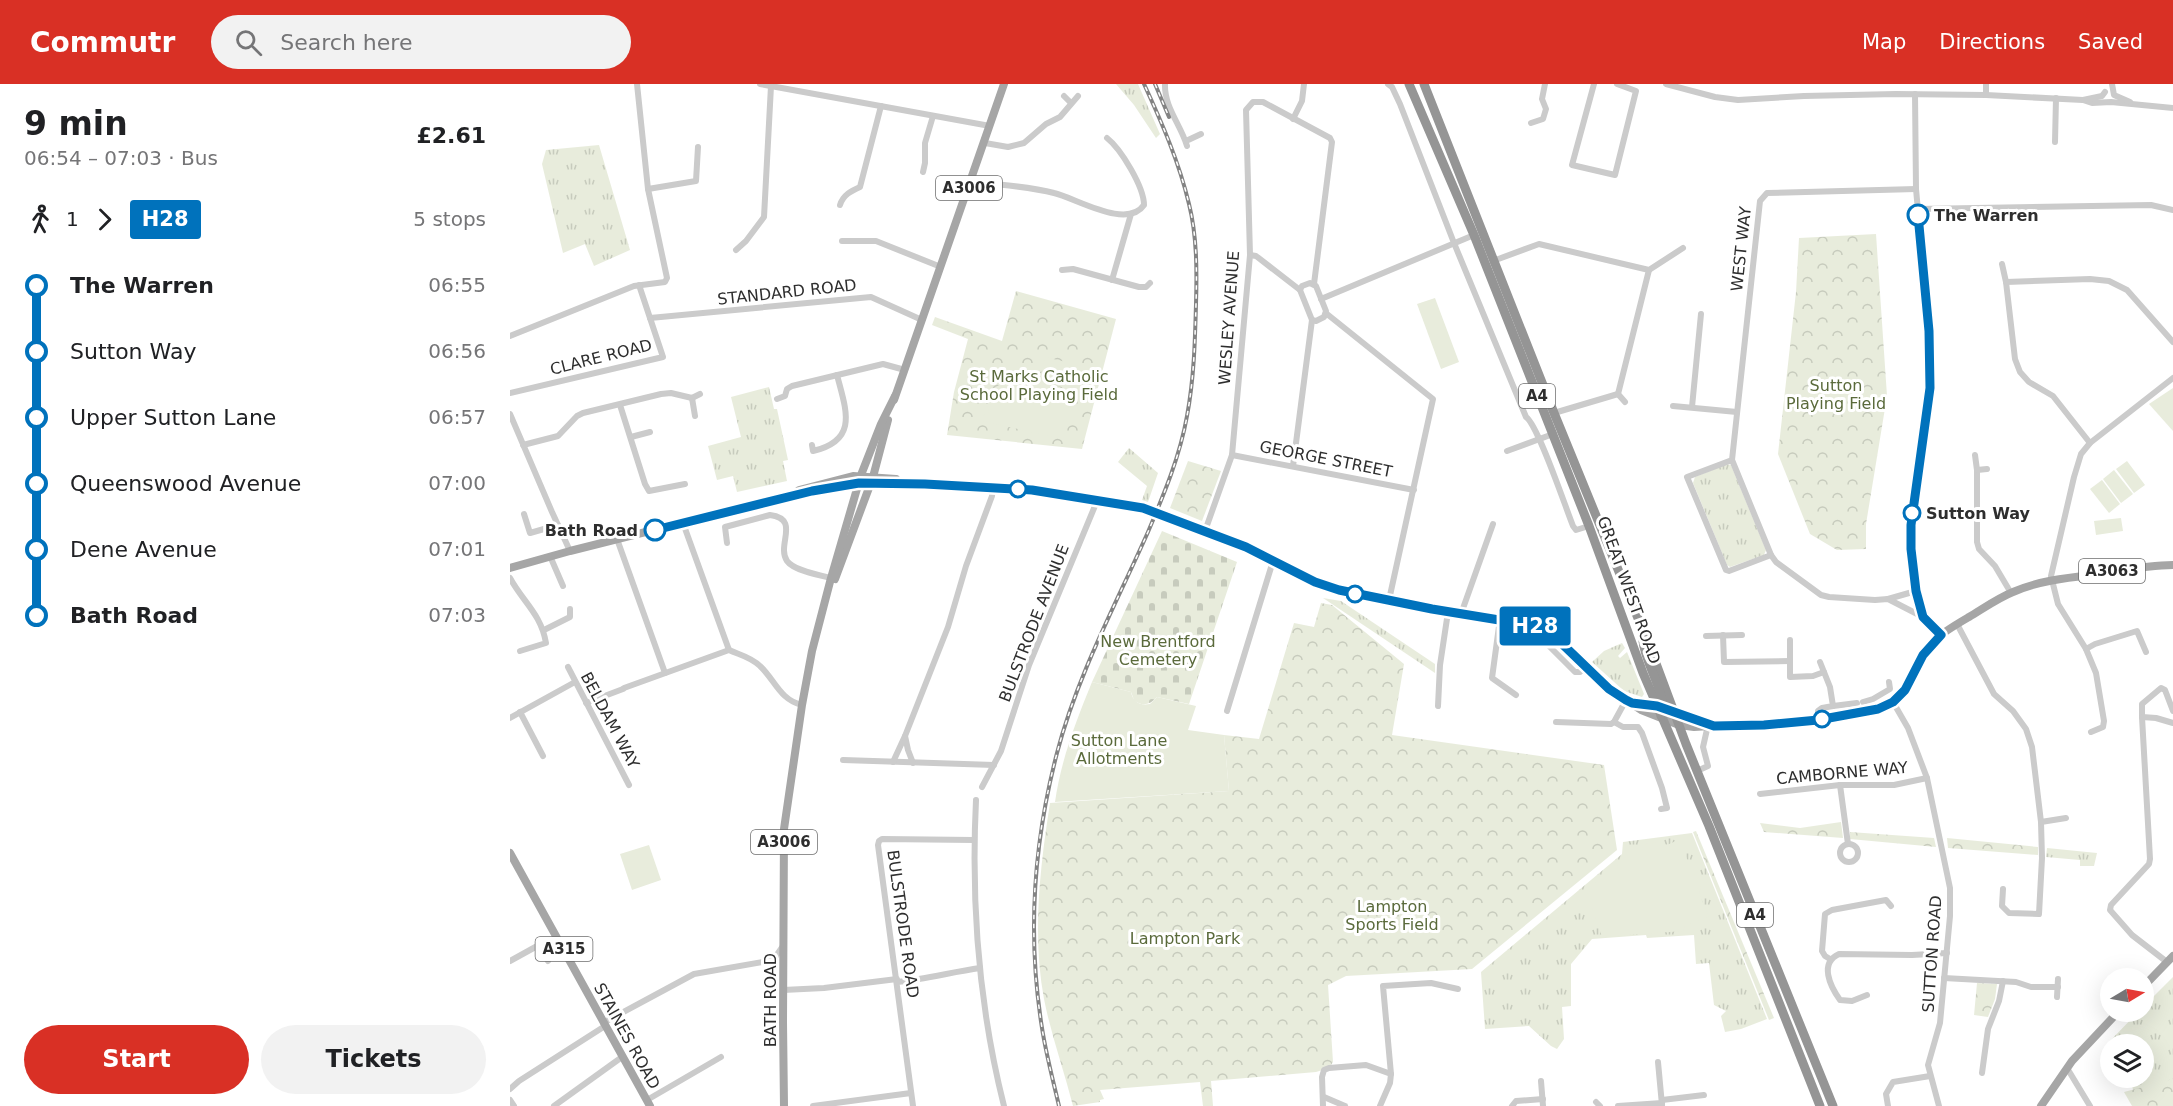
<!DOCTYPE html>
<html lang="en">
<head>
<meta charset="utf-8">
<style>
	body { margin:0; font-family:"DejaVu Sans",sans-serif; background:#f2f2f2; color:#202124; height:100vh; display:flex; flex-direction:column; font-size:22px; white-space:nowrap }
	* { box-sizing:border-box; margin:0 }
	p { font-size:20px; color:#757577 }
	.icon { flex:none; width:33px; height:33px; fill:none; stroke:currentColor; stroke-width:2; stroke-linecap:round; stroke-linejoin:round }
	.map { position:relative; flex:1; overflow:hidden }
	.drawer { display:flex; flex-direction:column; background:#fff; width:510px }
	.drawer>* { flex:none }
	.badge { padding:0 12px; border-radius:4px; font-size:21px; line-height:39px }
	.needle { width:39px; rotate:80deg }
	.controls { position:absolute; left:1590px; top:884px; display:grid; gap:12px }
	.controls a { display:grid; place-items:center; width:54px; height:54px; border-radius:50%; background:#fff; box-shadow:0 6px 24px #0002; font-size:30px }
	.map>.badge { position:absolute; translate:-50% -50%; box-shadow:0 0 0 3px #fff }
	.legs { display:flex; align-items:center; gap:9px; height:66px; padding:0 24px; font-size:20px }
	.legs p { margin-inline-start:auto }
	.headline { display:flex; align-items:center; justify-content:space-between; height:102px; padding:0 24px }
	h1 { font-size:33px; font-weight:700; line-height:45px }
	.button { display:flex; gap:12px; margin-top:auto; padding:12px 24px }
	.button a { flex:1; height:69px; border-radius:36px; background:#d93025; color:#fff; font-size:24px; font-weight:700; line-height:69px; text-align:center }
	.button a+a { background:#f2f2f2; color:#202124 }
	ul { padding:0 24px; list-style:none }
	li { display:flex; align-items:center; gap:21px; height:66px; font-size:22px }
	li i { display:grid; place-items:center; width:9px; height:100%; margin:0 8px; background:currentColor }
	li i::after { content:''; width:15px; height:15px; margin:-8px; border:4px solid; border-radius:50%; background:#fff }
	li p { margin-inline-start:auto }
	li:first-child i { background:linear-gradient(#0000 50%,currentColor 0) }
	li:last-child i { background:linear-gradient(currentColor 50%,#0000 0) }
	header { display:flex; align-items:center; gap:36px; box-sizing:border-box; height:84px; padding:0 30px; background:#d93025; color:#fff }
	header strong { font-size:28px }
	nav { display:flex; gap:33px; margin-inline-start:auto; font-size:21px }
	.search { width:420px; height:54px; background:#f2f2f2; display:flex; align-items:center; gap:15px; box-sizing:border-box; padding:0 21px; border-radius:33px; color:#757577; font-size:22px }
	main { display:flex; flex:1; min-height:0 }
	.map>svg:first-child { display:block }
	.grass { fill:url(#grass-tufts) }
	.forest { fill:url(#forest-crowns) }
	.cemetery { fill:url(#cemetery-stones) }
	.garden { fill:#e8ecdc }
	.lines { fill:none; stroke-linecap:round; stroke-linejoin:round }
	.minor { stroke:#cbcbcb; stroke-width:6 }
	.major { stroke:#a6a6a6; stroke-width:8 }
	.highway { stroke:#959595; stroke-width:9 }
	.rail-casing { stroke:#838383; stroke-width:4 }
	.rail { stroke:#fff; stroke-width:1.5; stroke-dasharray:4.5; stroke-linecap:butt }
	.major-bridge { stroke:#a6a6a6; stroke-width:8 }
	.line-1-casing { stroke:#fff; stroke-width:14 }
	.line-1 { stroke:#0072bc; stroke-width:9 }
	.stop-1-dot { fill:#fff; stroke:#0072bc; stroke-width:3 }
	.labels { text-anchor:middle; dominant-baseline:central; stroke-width:6; stroke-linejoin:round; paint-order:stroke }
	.shield { fill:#fff; stroke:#6d6d6d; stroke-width:1.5 }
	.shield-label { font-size:15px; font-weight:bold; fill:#2e2e2e }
	.stop-label { font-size:16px; font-weight:bold; fill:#2e2e2e; stroke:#fff; text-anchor:start }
	.street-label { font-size:16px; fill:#2e2e2e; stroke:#fff }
	.park-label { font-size:16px; fill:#5a6a3b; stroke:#fff }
</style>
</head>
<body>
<header>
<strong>Commutr</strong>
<div class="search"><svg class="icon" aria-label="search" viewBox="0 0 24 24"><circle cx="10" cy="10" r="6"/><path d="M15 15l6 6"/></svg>Search here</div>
<nav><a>Map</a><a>Directions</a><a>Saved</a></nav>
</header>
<main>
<section class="drawer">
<div class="headline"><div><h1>9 min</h1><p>06:54 – 07:03 · Bus</p></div><b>£2.61</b></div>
<div class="legs"><svg class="icon" aria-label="walk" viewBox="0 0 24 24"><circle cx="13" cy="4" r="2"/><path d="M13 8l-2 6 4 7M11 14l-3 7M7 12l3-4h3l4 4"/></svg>1<svg class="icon" aria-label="forward" viewBox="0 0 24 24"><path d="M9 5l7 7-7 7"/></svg><b class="badge" style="background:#0072bc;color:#fff">H28</b><p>5 stops</p></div>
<ul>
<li><i style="color:#0072bc"></i><b>The Warren</b><p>06:55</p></li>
<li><i style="color:#0072bc"></i><span>Sutton Way</span><p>06:56</p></li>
<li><i style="color:#0072bc"></i><span>Upper Sutton Lane</span><p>06:57</p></li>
<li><i style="color:#0072bc"></i><span>Queenswood Avenue</span><p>07:00</p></li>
<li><i style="color:#0072bc"></i><span>Dene Avenue</span><p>07:01</p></li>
<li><i style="color:#0072bc"></i><b>Bath Road</b><p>07:03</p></li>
</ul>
<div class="button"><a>Start</a><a>Tickets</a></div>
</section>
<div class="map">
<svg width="1663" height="1022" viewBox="0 0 1663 1022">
	<defs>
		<pattern id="grass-tufts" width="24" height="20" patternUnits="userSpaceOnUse" patternTransform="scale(1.5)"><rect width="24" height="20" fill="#e8ecdc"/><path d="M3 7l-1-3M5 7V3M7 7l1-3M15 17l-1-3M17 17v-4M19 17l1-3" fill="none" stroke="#c7cbbd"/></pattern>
		<pattern id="forest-crowns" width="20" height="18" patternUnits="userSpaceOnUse" patternTransform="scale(1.5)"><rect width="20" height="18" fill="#e8ecdc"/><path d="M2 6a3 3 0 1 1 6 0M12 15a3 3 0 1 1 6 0" fill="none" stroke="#c7cbbd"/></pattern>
		<pattern id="cemetery-stones" width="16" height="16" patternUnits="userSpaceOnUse" patternTransform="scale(1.5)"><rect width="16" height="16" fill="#e8ecdc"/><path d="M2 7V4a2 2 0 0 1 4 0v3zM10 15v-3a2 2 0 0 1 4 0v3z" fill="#c7cbbd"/></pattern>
	</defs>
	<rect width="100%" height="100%" fill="#fff"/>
	<g class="grass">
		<path d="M606 0H628L650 50 646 54 624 21Z"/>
		<path d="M89 61 120 166 84 182 75 160 53 169 32 80 36 66Z"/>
		<path d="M259 303 264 325H267L278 376 273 377 277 397 227 408 223 392 207 396 198 362 231 353 221 313Z"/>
		<path d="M619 364 648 389 638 418 632 416 637 402 608 378Z"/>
		<path d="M1217 380 1221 381 1256 466 1254 471 1220 483 1217 481 1183 399 1185 393Z"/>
		<path d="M813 514 831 517 925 580V589Z"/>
		<path d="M1112 559 1115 564 1108 572 1110 574 1117 568 1134 610 1132 613 1114 607 1082 578 1094 567Z"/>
		<path d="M1182 749 1257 935 1231 945 1215 948 1211 932 1216 927 1204 921 1199 879 1186 880 1184 851 1137 854 1136 851 1082 855 1061 880V922L1052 923 1054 955 1047 965 1041 962 1019 942 975 945 971 888 1112 770 1113 758Z"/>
		<path d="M1537 764 1587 769 1584 782H1570V776L1536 773Z"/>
		<path d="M1663 893V1022L1628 1015 1617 993H1634V960L1600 961 1599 958 1629 927H1634V922Z"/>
	</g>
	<g class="forest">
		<path d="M1366 150 1377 312 1356 440V465L1327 466 1300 450 1268 370 1286 208 1289 154Z"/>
		<path d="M506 207 606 235 572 365 437 351 444 308 458 255 422 241 425 233 492 257Z"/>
		<path d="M678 377 711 387 692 437 660 424Z"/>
		<path d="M811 519 822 521 894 580 882 651 1094 681 1107 766 962 885 836 892 818 901 823 978 819 984 806 988 701 997 703 1022H693L690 998 590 1006 594 1015 590 1016V1018L563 1022C554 986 541 951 534 915 522 851 530 783 540 719L719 707 714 651 749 655 784 539 804 543Z"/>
		<path d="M1331 738 1333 754 1254 748 1250 739 1290 744Z"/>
		<path d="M1186 747 1264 934 1259 936 1183 748Z"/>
		<path d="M1340 748 1424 754 1426 763 1340 755Z"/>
		<path d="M1437 754 1528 763V771L1438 764Z"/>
		<path d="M1467 899 1487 900 1485 915 1478 933 1464 931Z"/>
		<path d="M1663 995V1022H1622L1614 1008Z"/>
	</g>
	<path class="cemetery" d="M652 447 727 478 679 620 647 613C640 621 632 623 624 616L621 608 582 598Z"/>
	<g class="garden">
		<path d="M925 214 949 278 931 285 907 220Z"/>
		<path d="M535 273 556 278 550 300 553 301 552 303 526 296V294H530Z"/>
		<path d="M498 297 546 307C562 316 564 335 550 347L561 350 560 357 473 337 474 330 480 332C474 316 481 302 498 297Z"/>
		<path d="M1663 304V347L1639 320Z"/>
		<path d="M1617 377 1635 401 1624 409 1606 385Z"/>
		<path d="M1604 386 1623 410 1611 419 1593 395Z"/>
		<path d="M1592 396 1610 420 1599 429 1580 405Z"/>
		<path d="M1611 434 1613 447 1586 451 1584 437Z"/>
		<path d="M582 598 621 608C623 618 630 622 640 620L647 613 686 622 678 646 714 651 719 707 545 718C551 676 566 637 582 598Z"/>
		<path d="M1168 756 1191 804 1189 809 1199 833 1175 842 1173 847 1092 853 1076 806 1117 774V763L1149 758 1157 761Z"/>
		<path d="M139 761 151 796 122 806 110 770Z"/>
	</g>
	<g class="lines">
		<g class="minor">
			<path d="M250 0 480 42"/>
			<path d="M655 0C654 23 671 41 677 62"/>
			<path d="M878 0 882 3 890 20 944 159 1016 333C1028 341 1055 422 1063 442L1066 446 1079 442"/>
			<path d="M1084 0 1062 81 1105 91 1126 7 1107 0"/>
			<path d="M1156 0 1205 13 1228 16 1294 12 1386 10 1476 11 1573 16 1582 19 1601 18 1663 24"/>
			<path d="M1602 0 1604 11 1620 18"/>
			<path d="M1405 10 1406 105 1419 247 1420 305 1401 441V465L1406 507 1413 533 1431 551"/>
			<path d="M1476 11V0"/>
			<path d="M554 12 561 19"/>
			<path d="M1573 16 1592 12 1595 8"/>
			<path d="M783 35 792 17 794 0"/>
			<path d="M1021 39 1033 35 1036 25 1032 15 1035 0"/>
			<path d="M676 57 691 50"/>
			<path d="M1545 58 1546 14"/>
			<path d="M475 59 498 63 514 59 536 40 550 33 568 12"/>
			<path d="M413 88 415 79V59L423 32"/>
			<path d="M461 97C488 101 517 102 544 109 566 114 617 146 634 121 634 103 611 65 597 54"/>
			<path d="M138 105 186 97 188 63"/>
			<path d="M330 121C333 111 341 107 350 103L371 22"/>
			<path d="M1407 125 1641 121 1663 126"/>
			<path d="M332 157H366L431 183"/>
			<path d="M226 166 236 157 254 133 261 2"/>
			<path d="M740 171 746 172 790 206"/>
			<path d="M983 177 1029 160 1139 186 1173 164"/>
			<path d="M1492 180 1496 198 1505 275 1510 288 1519 298 1543 312 1580 359"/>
			<path d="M552 186 563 185 629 203H636L640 199"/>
			<path d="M602 196 621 130"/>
			<path d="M1496 198 1580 195 1599 197 1617 206 1663 258"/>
			<path d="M800 199 806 202 816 227 814 233 806 237 802 236 790 206 792 202Z"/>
			<path d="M811 215 964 151"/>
			<path d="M817 230 923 315 879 516"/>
			<path d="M140 234 361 213 412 236"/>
			<path d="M0 252 124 202 155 198 157 194 138 105 127 0"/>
			<path d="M0 309 153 273 129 201"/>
			<path d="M182 314 185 332"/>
			<path d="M267 315 275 312 277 305 282 302 373 280 395 286"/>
			<path d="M1115 318 1108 310 1139 186"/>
			<path d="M110 321 135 400 139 407 175 400"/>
			<path d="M1163 322 1227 328"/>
			<path d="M1182 323 1191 230"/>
			<path d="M1044 329 1108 310"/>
			<path d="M0 330 42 428 60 467"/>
			<path d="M121 353 140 348"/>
			<path d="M13 361 48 352 67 332 73 329 151 310 161 309 182 314 190 310"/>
			<path d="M302 361 303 367C349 356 336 326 327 291"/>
			<path d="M997 367 1043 350"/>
			<path d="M722 371 904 406"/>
			<path d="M1465 371 1467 386V458L1469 465 1485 482 1501 509"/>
			<path d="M1222 376 1177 393 1216 486 1219 487 1261 471 1222 376 1250 117 1257 109 1406 105"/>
			<path d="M783 382 802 236"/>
			<path d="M1467 386 1477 385"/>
			<path d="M14 430 20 449 48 441"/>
			<path d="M173 439 219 566"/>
			<path d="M695 447 722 371 740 171 736 26 743 18H753L820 54 822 58 804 200"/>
			<path d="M107 455 155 589"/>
			<path d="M217 459 215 443 260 431C291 435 266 461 277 477 284 487 313 492 325 495"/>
			<path d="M1261 471 1266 478 1311 511 1319 513 1365 516 1378 515 1413 533"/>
			<path d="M40 472 53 502"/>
			<path d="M0 494C13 518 31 530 36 559L10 567"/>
			<path d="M1378 515 1406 507"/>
			<path d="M951 530 983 440"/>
			<path d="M990 535 982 594 1006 611"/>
			<path d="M1447 540 1484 610 1503 627 1516 645 1522 663 1531 738 1532 774 1529 830 1499 829 1492 822 1493 805"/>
			<path d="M34 546 60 533V525"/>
			<path d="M1035 546 1033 553 1034 557 1065 588H1070L1075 582"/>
			<path d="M1213 551 1214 578 1280 577"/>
			<path d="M1196 552 1232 551"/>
			<path d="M1280 556V593L1303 592 1314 588"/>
			<path d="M1576 565 1585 560 1627 547 1636 568"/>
			<path d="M58 583 119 701"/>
			<path d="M114 604 219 566C230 571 241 573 250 582 265 596 270 616 292 621"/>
			<path d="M1353 618 1363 615 1380 605 1379 598"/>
			<path d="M1383 618 1398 644 1417 694 1440 804V832L1430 939 1418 981 1429 1022"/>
			<path d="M76 619 113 605"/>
			<path d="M928 622 930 581 938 528"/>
			<path d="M1323 622 1347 619"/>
			<path d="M717 627 763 477"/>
			<path d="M10 628 33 672"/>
			<path d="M1632 633V620L1651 604 1655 606 1663 627"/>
			<path d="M0 634 65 598"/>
			<path d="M1308 636V627L1312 624 1323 622 1320 603 1310 578"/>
			<path d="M1046 638 1101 640 1104 638 1116 616"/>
			<path d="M1104 638 1113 643H1128L1132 649 1152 704 1157 724 1151 725"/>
			<path d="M1581 648 1593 643 1594 637 1586 589 1576 565 1548 520 1541 492 1564 393 1571 370 1580 359 1663 294"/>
			<path d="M333 676 484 681"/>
			<path d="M383 678 395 652"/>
			<path d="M403 679 398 666 395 652 438 543 456 482 482 412 483 403"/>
			<path d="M1187 687 1198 682 1193 663 1198 641"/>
			<path d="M1330 701 1338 760"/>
			<path d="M472 703 491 667 519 581 587 417"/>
			<path d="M1250 710 1330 701H1384L1417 694"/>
			<path d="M466 716C461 818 469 923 494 1022"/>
			<path d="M1531 738 1556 734"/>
			<circle cx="1339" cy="769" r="9"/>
			<path d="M1320 875 1315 872 1312 867 1315 830 1322 826 1376 816 1381 822"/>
			<path d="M0 877 29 861 38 877"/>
			<path d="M1657 878 1622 851 1600 826 1601 821 1639 780 1640 775 1632 633 1646 634 1663 639"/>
			<path d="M1434 894 1506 898 1521 903H1548"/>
			<path d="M387 898C416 895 442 888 470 884"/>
			<path d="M273 906 314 904 387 895"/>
			<path d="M1357 911 1342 917 1330 916C1320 902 1309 879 1329 870L1402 871 1437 869"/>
			<path d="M1547 913 1548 895"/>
			<path d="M93 939 184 890 258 877 266 872 273 862"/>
			<path d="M1148 978 1152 1021"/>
			<path d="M1557 984 1580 1022"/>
			<path d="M1472 989 1478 945 1489 917 1493 897"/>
			<path d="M1031 997 1033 1022"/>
			<path d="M0 1005 9 997 95 942"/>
			<path d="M814 1013 835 1022"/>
			<path d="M0 1016 4 1022"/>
			<path d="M137 1016 211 973"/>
			<path d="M1152 1016 1194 1011"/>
			<path d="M1086 1018 1090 1022"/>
			<path d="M44 1022 112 973"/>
			<path d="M303 1022 401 1009"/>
			<path d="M403 1022 368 761 369 757 372 755 464 756"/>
			<path d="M813 1022 812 993 814 986 819 984 856 981 881 990"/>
			<path d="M870 1022 880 999 881 990 873 902 921 899 948 905"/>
			<path d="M1002 1022 1006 1017 1033 1015"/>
			<path d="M1108 1022 1152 1019"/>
			<path d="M1378 1022 1376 1010 1383 998 1420 992"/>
		</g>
		<g class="major">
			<path d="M384 316 494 0"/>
			<path d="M289 406 343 392 386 395"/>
			<path d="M656 432 736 463 805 498 829 506 922 525 1026 542 1045 553 1099 605 1131 626 1169 641 1184 643 1200 642"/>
			<path d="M0 484 60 467 251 419 339 400H415L522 406 636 425"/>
			<path d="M325 495 363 393 378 336"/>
			<path d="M1122 619C1149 618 1174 634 1200 641 1226 648 1345 635 1371 624 1406 610 1400 581 1422 558 1433 548 1447 540 1459 533 1474 524 1488 514 1503 508 1528 497 1555 494 1582 491 1609 487 1636 481 1663 481"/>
			<path d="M0 769 140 1022"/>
			<path d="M1634 902 1663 872"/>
			<path d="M274 1022 273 938 274 745 292 621 302 567 321 494 351 391 371 340 385 312"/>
			<path d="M1531 1022 1562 977 1609 927"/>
		</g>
		<g class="highway">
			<path d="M899 0 964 151 1079 442 1133 589 1199 742 1310 1022"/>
			<path d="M914 0 1044 329 1141 566 1176 660 1323 1022"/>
			<path d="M1133 557C1135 581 1158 610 1151 632"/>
		</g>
		<defs>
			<g id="rail">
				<path d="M645 0 659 33"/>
				<path d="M549 1022C543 996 536 970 532 944 517 850 523 761 547 669 567 592 606 520 638 448 654 410 670 372 677 332 684 295 685 257 686 220 687 187 687 152 679 120 669 78 652 39 634 0"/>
			</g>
		</defs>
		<use href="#rail" class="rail-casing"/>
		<use href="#rail" class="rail"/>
		<path class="major-bridge" d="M636 425 656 432"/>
	</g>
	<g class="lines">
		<defs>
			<path id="line-1" d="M145 446 302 407 349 399 415 400 522 406 633 424 736 463 805 498 829 506 922 525 1026 542 1045 553 1099 605 1116 616 1122 619 1147 622 1204 642 1254 641 1308 636 1368 625 1383 618 1395 606 1413 571 1431 551 1413 533 1406 507 1401 465V441L1420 304 1419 247 1408 131"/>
		</defs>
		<use href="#line-1" class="line-1-casing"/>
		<use href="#line-1" class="line-1"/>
	</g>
	<g class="stop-1-dot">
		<circle cx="1408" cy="131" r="10"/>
		<circle cx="508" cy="405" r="8"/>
		<circle cx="1402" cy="429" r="8"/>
		<circle cx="145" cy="446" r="10"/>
		<circle cx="845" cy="510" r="8"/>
		<circle cx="1312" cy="635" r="8"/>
	</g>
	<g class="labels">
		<g class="shield">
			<rect x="426" y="92" width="66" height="24" rx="4.5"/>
			<rect x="1009" y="300" width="36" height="24" rx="4.5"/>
			<rect x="1569" y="475" width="66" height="24" rx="4.5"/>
			<rect x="241" y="746" width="66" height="24" rx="4.5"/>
			<rect x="1227" y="819" width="36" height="24" rx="4.5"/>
			<rect x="25.5" y="853" width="57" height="24" rx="4.5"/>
		</g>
		<g class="shield-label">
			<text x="459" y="104">A3006</text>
			<text x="1027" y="312">A4</text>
			<text x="1602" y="487">A3063</text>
			<text x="274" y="758">A3006</text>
			<text x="1245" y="831">A4</text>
			<text x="54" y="865">A315</text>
		</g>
		<g class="stop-label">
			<text x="1424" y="131">The Warren</text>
			<text x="1416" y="429">Sutton Way</text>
			<text x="128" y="446" text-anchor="end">Bath Road</text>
		</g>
		<g class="street-label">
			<text transform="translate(1231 165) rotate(-84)">WEST WAY</text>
			<text transform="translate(277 208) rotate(-6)">STANDARD ROAD</text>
			<text transform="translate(719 234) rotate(-86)">WESLEY AVENUE</text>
			<text transform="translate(91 273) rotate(-14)">CLARE ROAD</text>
			<text transform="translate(816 375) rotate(11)">GEORGE STREET</text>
			<text transform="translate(1119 506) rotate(70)">GREAT WEST ROAD</text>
			<text transform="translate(524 539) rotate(-69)">BULSTRODE AVENUE</text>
			<text transform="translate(100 636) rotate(62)">BELDAM WAY</text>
			<text transform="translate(1332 689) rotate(-5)">CAMBORNE WAY</text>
			<text transform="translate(393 840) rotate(82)">BULSTRODE ROAD</text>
			<text transform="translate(1422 870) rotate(-86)">SUTTON ROAD</text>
			<text transform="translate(260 916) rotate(-90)">BATH ROAD</text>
			<text transform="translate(117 952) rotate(61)">STAINES ROAD</text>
		</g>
		<g class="park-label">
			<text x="529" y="292">St Marks Catholic<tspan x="529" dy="18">School Playing Field</tspan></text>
			<text x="1326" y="301">Sutton<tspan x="1326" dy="18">Playing Field</tspan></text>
			<text x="648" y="557">New Brentford<tspan x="648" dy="18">Cemetery</tspan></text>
			<text x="609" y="656">Sutton Lane<tspan x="609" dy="18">Allotments</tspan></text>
			<text x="882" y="822">Lampton<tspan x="882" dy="18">Sports Field</tspan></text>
			<text x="675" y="854">Lampton Park</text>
		</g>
	</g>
</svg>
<div class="controls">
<a><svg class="needle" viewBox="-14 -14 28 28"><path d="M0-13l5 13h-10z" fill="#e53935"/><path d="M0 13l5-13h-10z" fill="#757577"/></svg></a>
<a><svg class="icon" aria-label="layers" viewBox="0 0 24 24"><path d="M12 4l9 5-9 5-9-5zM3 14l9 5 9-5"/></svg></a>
</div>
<b class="badge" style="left:1025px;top:542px;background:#0072bc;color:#fff">H28</b>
</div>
</main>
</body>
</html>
